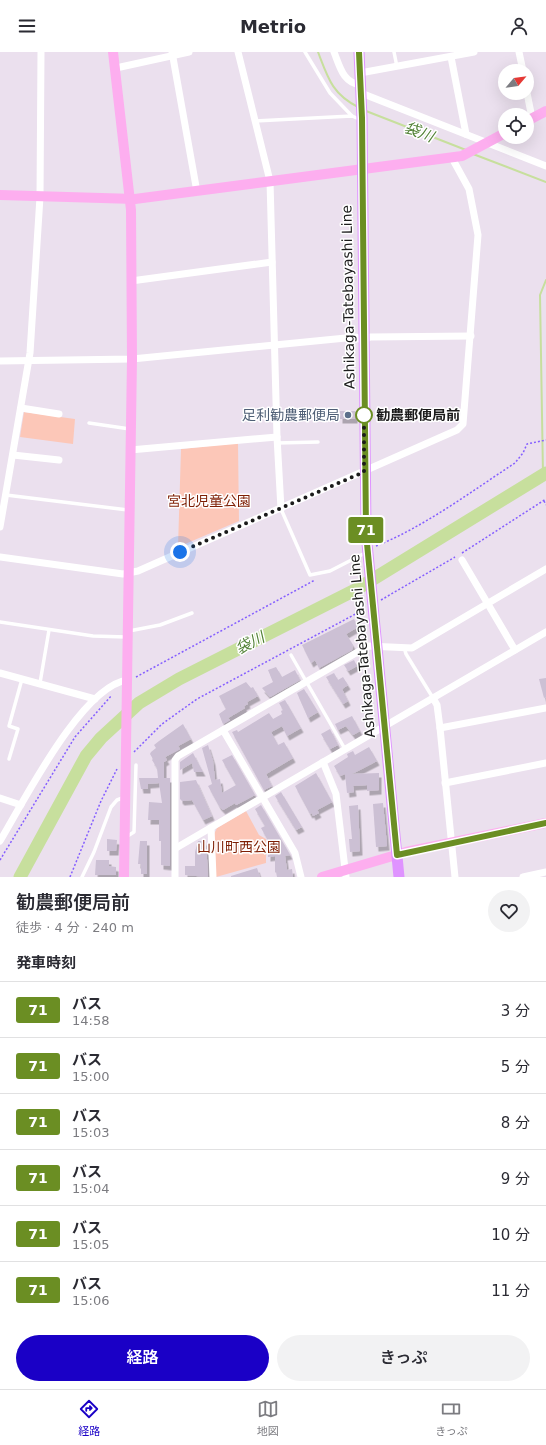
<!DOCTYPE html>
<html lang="ja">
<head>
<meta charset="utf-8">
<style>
	body { margin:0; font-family:"DejaVu Sans","Noto Sans JP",sans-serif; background:#f2f2f3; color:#2b2b33; height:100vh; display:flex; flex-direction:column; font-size:15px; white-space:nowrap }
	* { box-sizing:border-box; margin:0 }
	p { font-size:13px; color:#7c7c81 }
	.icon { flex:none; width:22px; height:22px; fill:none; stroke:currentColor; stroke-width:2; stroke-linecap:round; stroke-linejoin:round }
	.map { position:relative; height:825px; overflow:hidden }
	.panel { display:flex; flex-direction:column; background:#fff; flex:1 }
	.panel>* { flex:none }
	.badge { padding:0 8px; border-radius:3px; font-size:14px; line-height:26px }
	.needle { width:26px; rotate:61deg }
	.controls { position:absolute; left:498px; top:12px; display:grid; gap:8px }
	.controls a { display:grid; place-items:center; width:36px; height:36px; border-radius:50%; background:#fff; box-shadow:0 4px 16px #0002; font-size:20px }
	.you { position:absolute; width:20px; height:20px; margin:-10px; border:3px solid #fff; border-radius:50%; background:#1a73e8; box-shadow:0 0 0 6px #1a73e833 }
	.map>.badge { position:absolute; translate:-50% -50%; box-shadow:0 0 0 2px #fff }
	h2 { padding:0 16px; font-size:15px; line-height:36px }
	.round { display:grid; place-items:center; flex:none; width:42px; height:42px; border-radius:21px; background:#f2f2f3 }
	.headline { display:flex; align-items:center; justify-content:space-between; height:68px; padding:0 16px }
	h1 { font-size:19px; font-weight:600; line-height:30px }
	.button { display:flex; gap:8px; margin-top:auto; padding:8px 16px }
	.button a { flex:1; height:46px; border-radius:24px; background:#1a00c6; color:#fff; font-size:16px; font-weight:600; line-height:46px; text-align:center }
	.button a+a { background:#f2f2f3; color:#2b2b33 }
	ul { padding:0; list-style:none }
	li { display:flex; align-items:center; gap:12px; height:56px; padding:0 16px; border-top:1px solid #e1e1e2 }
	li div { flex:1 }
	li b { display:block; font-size:15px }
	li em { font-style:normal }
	li .badge { min-width:44px; font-weight:700; text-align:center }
	header { display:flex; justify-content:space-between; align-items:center; height:52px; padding:0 16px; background:#fff; font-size:18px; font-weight:600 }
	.tabs { display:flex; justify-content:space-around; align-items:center; height:56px; border-top:1px solid #e1e1e2; background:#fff; font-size:11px; color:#7c7c81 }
	.tabs a { display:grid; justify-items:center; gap:2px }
	.tabs .on { color:#1a00c6 }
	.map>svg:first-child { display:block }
	.park { fill:#fcc7b8 }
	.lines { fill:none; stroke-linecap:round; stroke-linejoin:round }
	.stream { stroke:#c7df9d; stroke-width:2 }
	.river { stroke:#c7df9d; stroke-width:13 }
	.building { fill:#ccc0d4; filter:url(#shadow) }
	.path { stroke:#855fff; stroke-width:1.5; stroke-dasharray:2 2; stroke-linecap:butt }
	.lane { stroke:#fff; stroke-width:3.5 }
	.street { stroke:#fff; stroke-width:7 }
	.secondary { stroke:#fdaeef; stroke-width:10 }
	.primary { stroke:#df93ff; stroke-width:11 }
	.line-casing { stroke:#fff; stroke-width:9 }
	.line { stroke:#6b8e23; stroke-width:6 }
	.walk { stroke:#1b1b1b; stroke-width:4; stroke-dasharray:0 7.2 }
	.service-dot { fill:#5c6f8a; stroke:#fff; stroke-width:1.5 }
	.stop-dot { fill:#fff; stroke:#6b8e23; stroke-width:2 }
	.labels { text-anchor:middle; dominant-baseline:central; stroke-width:3; stroke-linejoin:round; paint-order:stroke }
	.street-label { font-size:14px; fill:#1b1b1b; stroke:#fff }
	.service-label { font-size:14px; fill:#4e5e75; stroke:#fff; text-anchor:end }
	.stop-label { font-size:14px; font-weight:bold; fill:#1b1b1b; stroke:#fff; text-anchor:start }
	.park-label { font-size:14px; fill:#7e1f04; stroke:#fff }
	.water-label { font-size:15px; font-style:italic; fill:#508034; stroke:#fff }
</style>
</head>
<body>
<header><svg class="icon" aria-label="menu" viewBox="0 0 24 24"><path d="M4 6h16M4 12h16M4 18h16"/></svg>Metrio<svg class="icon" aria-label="person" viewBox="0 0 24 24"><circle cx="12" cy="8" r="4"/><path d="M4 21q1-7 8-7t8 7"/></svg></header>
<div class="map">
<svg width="546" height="825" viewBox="0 0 546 825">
	<defs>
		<filter id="shadow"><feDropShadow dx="2.5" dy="4.5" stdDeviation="0" flood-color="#0004"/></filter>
	</defs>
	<rect width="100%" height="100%" fill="#ebe0ee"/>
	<g class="park">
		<path d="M24 360 75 367 73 392 20 385Z"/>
		<path d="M238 391 239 469 178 495 181 397Z"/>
		<path d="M246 759 259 783 266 787V811L216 825 214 782 217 776Z"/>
	</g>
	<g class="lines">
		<g class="stream">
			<path d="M318 0C328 26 332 42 358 55"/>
			<path d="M366 59 466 98"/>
			<path d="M473 102 546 130"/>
			<path d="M543 423 540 243 546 228"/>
		</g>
		<path class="river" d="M20 825 86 704 101 686 139 651 179 627 357 537 546 421"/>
	</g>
	<g class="building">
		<rect x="340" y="359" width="15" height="8"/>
		<path d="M354 567 358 575 346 582 353 593 352 598 319 616 315 608 311 611 302 593Z"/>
		<path d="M354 608 357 614 348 619 344 613Z"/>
		<path d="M276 615 282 625 295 618 300 628 270 645 262 636 273 630 268 618Z"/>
		<path d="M334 621 338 628 343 625 348 633 342 637 348 649 343 652 326 625Z"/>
		<path d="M546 626V645L544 646 539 627Z"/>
		<path d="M246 630 251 636 253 635 258 644 247 650 248 652 244 654 245 656 228 666 230 668 223 672 219 662 226 657 219 644Z"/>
		<path d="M304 637 318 660 308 666 297 641Z"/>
		<path d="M285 648 301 676 287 684 282 674 271 680 278 693 284 690 293 706 266 722 272 734 264 738 232 680 237 678 238 680 269 661 273 667 282 662 281 659 283 658 279 651Z"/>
		<path d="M352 664 360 679 353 683 346 674 338 678 335 672Z"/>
		<path d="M183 672 191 687 178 694 180 697 165 705 167 708 164 710V726H170V814L161 813V789H159V768H148L149 750 162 751 159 731 148 732V737H141L139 726H158L157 716 152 708 153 707 150 702 151 700 156 696 154 693 159 689Z"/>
		<path d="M330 677 338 693 330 697 321 682Z"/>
		<path d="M208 693 213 709 215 728 220 727 222 741 236 733 222 708 232 703 255 743 236 753 235 751 223 758 219 754 208 734 212 732 202 696Z"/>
		<path d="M369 695 377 709 352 722 379 721V738L367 739V733L353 734 354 740 347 741 345 722 340 724 334 714 348 705 347 702 353 699 355 703Z"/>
		<path d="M193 701 197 709 203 720H194L192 711 180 718V710Z"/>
		<path d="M316 721 332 750 317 758 319 761 313 764 312 761 310 762 295 734Z"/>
		<path d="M196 728 212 764 203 768 192 748 182 749 180 747V730Z"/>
		<path d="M281 740 302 775 296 778 275 744Z"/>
		<path d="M383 751 387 794 376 795 373 752Z"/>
		<path d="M261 753 289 801 290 803 285 804 287 818 292 817 293 825H277L276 820 275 821V804L268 805V797H273L261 776 265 774 255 757Z"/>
		<path d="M358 753 360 799 350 800 349 787H352L349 754Z"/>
		<path d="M107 787 117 788 116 799H107Z"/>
		<path d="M140 789H147V822H141V812H138Z"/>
		<path d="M198 789H206L208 825 185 823V814H195V800Z"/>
		<path d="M96 808H109V814L116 815V823H95Z"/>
		<path d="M257 816 260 825H231V824Z"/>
	</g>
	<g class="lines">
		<g class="path">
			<path d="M544 449 546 453"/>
			<path d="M376 494C424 475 472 439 515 411L523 401 527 392 546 388"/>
			<path d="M462 501 546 447"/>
			<path d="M381 548 455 505"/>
			<path d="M136 625 315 528"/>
			<path d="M134 700 162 672 197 647 363 558"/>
			<path d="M0 808 75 685 112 643"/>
			<path d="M70 825 101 749 117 717"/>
		</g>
		<g class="lane">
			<path d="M305 0 330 41 352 64"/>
			<path d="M394 0 397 15"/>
			<path d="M255 69 352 64 359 67"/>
			<path d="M89 371 130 377"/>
			<path d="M277 391 318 390"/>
			<path d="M6 443 128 458"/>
			<path d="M281 457 310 523 330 519 367 500"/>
			<path d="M0 570 93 584 126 585"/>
			<path d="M129 579 160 573 192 561"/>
			<path d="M404 595 406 602 433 646"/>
			<path d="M291 603 345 697"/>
			<path d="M40 631 49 578"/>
			<path d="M9 707 18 677 9 674 22 627"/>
			<path d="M126 785 134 780 136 713"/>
			<path d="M82 825 94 800 111 755 117 748 125 745"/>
		</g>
		<g class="street">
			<path d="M172 0 197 140"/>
			<path d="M238 0 270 129 277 385 281 457"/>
			<path d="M334 0C340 15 343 31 361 33"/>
			<path d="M519 0 523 19"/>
			<path d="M451 5 466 82"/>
			<path d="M116 16 189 0"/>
			<path d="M360 21 474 0"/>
			<path d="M361 41 546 114"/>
			<path d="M527 41 532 66"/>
			<path d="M131 229 272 210"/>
			<path d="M0 309 132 307 356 285 363 289 370 285 471 284"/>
			<path d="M21 356 59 362"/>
			<path d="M130 398 277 385"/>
			<path d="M13 403 59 408"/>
			<path d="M0 475 30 301 40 145 41 0"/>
			<path d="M0 505 123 522 138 519 457 378 463 372 478 183 469 137 452 106"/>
			<path d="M462 508 515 598"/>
			<path d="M0 621 95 647"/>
			<path d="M433 646 437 653 440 676 455 825"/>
			<path d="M440 676 546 656"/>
			<path d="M223 678 295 801 301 825"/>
			<path d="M323 710 336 742 346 825"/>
			<path d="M445 731 546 711"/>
			<path d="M0 746 21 753"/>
			<path d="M211 776 213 825"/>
			<path d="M0 789C23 751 82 633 128 628"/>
			<path d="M176 796 546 580"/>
			<path d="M175 825V708L178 704 368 594 412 596 546 517"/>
			<path d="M523 825 546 820"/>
		</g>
		<g class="secondary">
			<path d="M113 0 131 158 132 307 124 825"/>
			<path d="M527 69 546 59"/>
			<path d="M0 143 135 147 462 104 505 81"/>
			<path d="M322 825 406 800 546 771"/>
		</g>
		<path class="primary" d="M359 0 362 66 366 481 399 825"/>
	</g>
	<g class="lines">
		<defs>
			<path id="line" d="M359 0 362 66 366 481 397 803 546 771"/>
		</defs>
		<use href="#line" class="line-casing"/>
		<use href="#line" class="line"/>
		<path class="walk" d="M180 500 364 420V363"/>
	</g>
	<circle class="service-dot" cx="348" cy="363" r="4"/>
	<circle class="stop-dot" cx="364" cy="363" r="8"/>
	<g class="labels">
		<g class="street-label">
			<text transform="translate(348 245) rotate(-91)">Ashikaga-Tatebayashi Line</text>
			<text transform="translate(362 594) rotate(-95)">Ashikaga-Tatebayashi Line</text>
		</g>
		<g class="service-label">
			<text x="340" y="363">足利勧農郵便局</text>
		</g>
		<g class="stop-label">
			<text x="376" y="363">勧農郵便局前</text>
		</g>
		<g class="park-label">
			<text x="209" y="449">宮北児童公園</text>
			<text x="239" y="795">山川町西公園</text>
		</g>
		<g class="water-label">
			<text transform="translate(419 80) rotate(21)">袋川</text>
			<text transform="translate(250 591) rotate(-27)">袋川</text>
		</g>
	</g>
</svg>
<div class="controls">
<a><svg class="needle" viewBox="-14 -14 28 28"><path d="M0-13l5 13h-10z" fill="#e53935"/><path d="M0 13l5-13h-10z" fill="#7c7c81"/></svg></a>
<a><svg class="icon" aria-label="locate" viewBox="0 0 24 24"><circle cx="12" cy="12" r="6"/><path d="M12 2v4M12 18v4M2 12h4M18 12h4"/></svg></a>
</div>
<div class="you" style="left:180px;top:500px"></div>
<b class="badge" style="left:366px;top:478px;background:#6b8e23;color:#fff">71</b>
</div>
<section class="panel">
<div class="headline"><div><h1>勧農郵便局前</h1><p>徒歩 · 4 分 · 240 m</p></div><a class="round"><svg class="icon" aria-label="heart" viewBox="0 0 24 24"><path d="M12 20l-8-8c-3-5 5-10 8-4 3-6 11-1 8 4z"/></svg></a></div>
<h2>発車時刻</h2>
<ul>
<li><span class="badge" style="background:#6b8e23;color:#fff">71</span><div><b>バス</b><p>14:58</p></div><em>3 分</em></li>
<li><span class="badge" style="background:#6b8e23;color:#fff">71</span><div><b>バス</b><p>15:00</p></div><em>5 分</em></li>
<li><span class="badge" style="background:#6b8e23;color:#fff">71</span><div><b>バス</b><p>15:03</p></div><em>8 分</em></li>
<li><span class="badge" style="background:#6b8e23;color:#fff">71</span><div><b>バス</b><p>15:04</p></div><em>9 分</em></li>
<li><span class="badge" style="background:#6b8e23;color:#fff">71</span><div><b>バス</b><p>15:05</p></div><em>10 分</em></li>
<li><span class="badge" style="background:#6b8e23;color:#fff">71</span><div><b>バス</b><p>15:06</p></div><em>11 分</em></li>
</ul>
<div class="button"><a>経路</a><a>きっぷ</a></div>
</section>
<nav class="tabs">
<a class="on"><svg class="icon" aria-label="directions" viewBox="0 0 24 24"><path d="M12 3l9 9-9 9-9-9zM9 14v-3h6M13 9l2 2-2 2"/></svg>経路</a>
<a><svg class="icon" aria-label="map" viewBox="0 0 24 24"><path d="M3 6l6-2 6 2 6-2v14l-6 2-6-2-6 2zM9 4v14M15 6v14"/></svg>地図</a>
<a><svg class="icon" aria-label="tickets" viewBox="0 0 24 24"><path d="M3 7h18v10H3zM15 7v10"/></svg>きっぷ</a>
</nav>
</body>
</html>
